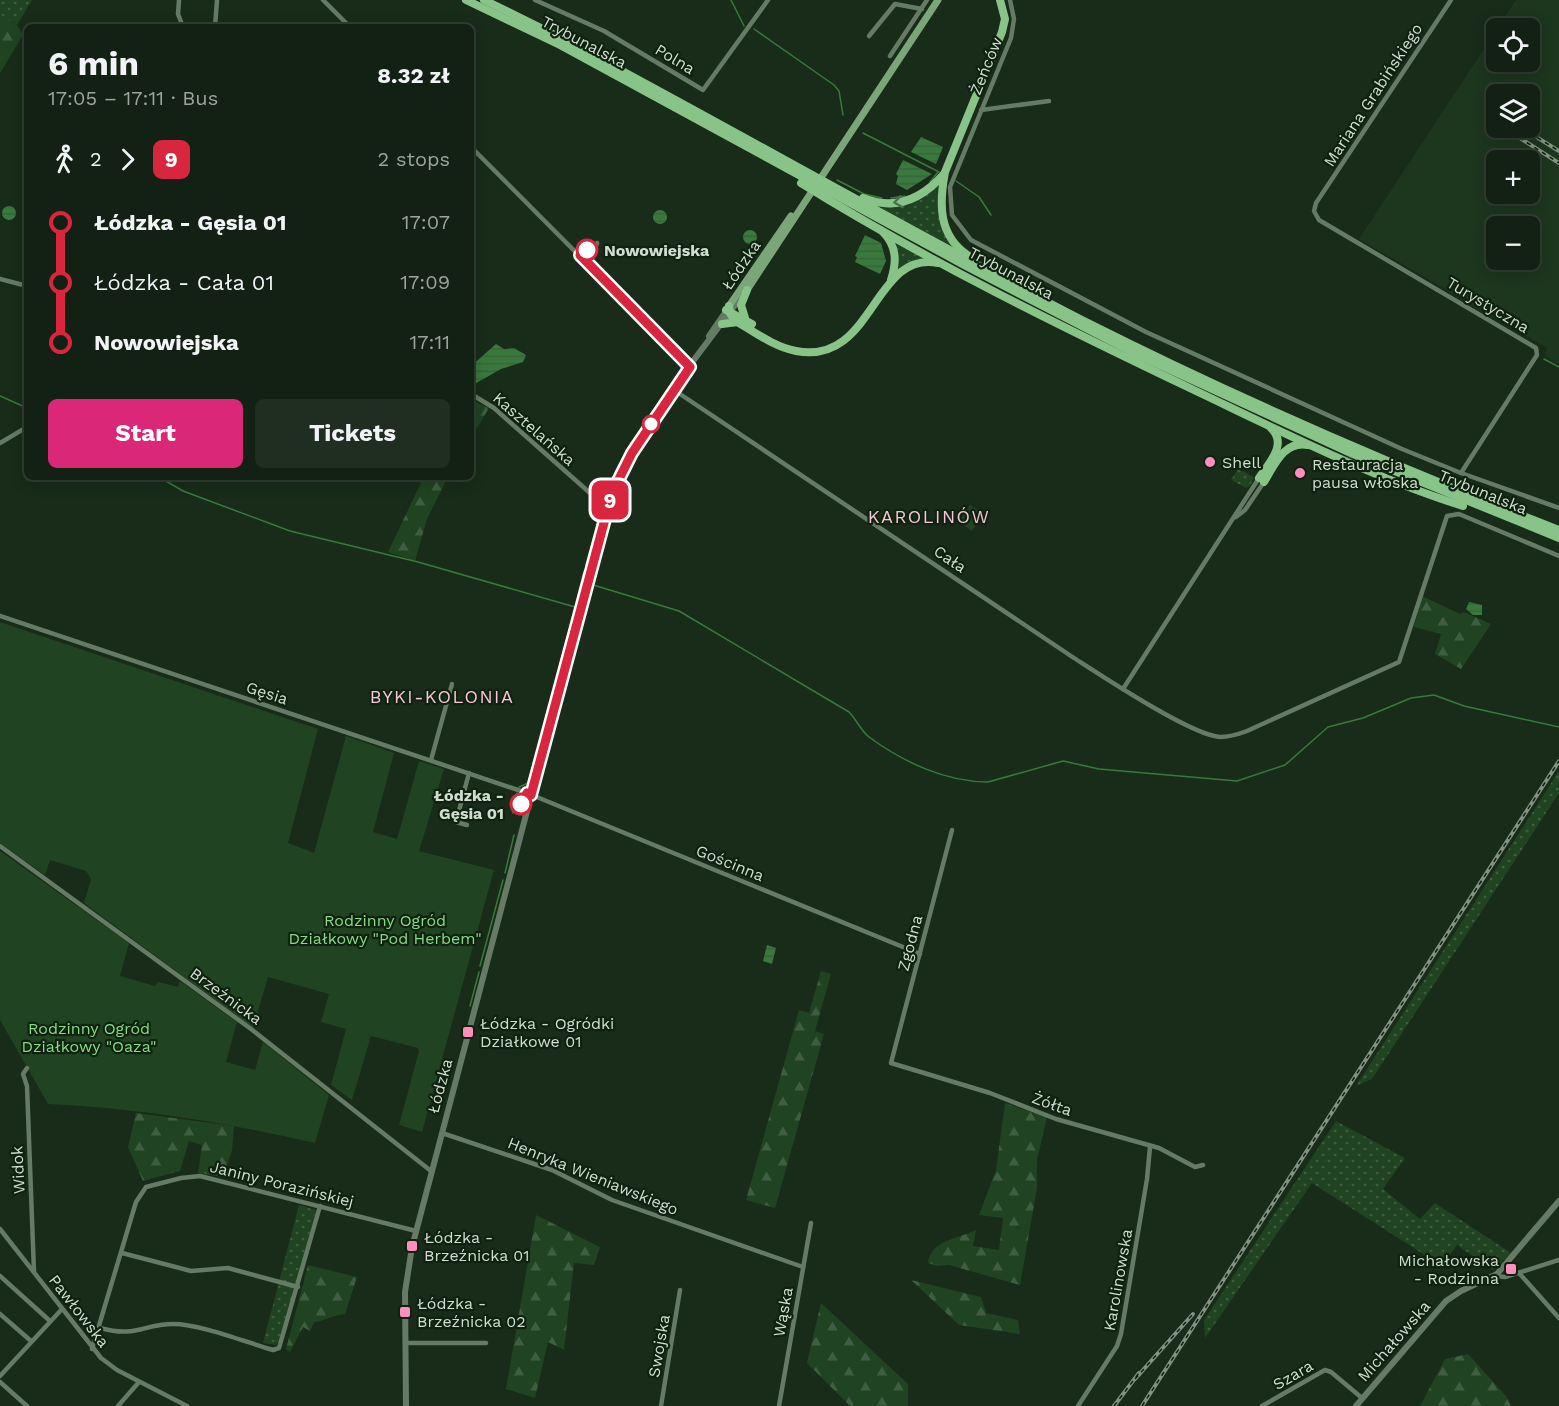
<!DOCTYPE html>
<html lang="en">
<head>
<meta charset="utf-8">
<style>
	body { margin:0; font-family:"Work Sans",sans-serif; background:#1f2e21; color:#f1f3f6; height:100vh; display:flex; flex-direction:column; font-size:22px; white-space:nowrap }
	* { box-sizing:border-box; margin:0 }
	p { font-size:20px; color:#9ca3a0 }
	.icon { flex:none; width:33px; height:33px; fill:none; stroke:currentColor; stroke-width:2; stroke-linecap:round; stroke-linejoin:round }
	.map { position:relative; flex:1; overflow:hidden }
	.side { position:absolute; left:24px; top:24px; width:450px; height:456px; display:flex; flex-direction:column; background:#122113; border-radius:9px; box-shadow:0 3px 15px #0003,0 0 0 2px #313e33 }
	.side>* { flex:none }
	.badge { padding:0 12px; border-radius:9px; font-size:21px; line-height:39px }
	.fabs { position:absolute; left:1486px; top:18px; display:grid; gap:12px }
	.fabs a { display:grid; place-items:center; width:54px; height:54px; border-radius:9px; background:#122113; box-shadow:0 3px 15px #0003,0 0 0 2px #313e33; font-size:30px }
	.map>.badge { position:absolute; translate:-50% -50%; box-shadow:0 0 0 3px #fff }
	.legs { display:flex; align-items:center; gap:9px; height:66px; padding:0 24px; font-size:20px }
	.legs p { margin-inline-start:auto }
	.overview { display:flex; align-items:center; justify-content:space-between; height:102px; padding:0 24px }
	h1 { font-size:33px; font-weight:700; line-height:45px }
	.action { display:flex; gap:12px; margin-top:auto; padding:12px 24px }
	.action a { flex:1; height:69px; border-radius:9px; background:#db2777; color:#fff; font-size:24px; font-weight:700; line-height:69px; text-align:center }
	.action a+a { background:#1f2e21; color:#f1f3f6 }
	ul { padding:0 24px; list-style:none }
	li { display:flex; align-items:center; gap:21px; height:60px; font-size:22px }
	li i { display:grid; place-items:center; width:9px; height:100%; margin:0 8px; background:currentColor }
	li i::after { content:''; width:15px; height:15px; margin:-8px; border:4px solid; border-radius:50%; background:#122113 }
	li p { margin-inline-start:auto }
	li:first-child i { background:linear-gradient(#0000 50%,currentColor 0) }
	li:last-child i { background:linear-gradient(currentColor 50%,#0000 0) }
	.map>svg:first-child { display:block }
	.built { fill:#1d361e; fill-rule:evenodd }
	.grass { fill:url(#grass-dots) }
	.forest { fill:url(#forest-firs) }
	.garden { fill:#204322 }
	.water { fill:url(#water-rules) }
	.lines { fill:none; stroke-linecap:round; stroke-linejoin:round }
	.stream { stroke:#387a3c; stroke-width:1.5 }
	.street { stroke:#657b65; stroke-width:4.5 }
	.secondary { stroke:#657b65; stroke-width:6 }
	.primary { stroke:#7aa67a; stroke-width:7 }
	.highway { stroke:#88c388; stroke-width:8 }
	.rail-casing { stroke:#839283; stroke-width:4 }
	.rail { stroke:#0f220f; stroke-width:1.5; stroke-dasharray:4.5; stroke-linecap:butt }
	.oneway { stroke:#4c724c }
	.line-1-casing { stroke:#fff; stroke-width:14 }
	.line-1 { stroke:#d7263d; stroke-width:9 }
	.stop-1-dot { fill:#fff; stroke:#d7263d; stroke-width:3 }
	.poi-dot { fill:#fe8ebd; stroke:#0f220f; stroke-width:2 }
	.labels { text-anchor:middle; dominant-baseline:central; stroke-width:4.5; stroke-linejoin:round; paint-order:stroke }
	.street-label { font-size:16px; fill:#d1ddd1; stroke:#0f220f }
	.stop-label { font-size:16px; font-weight:bold; fill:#d1ddd1; stroke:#0f220f; text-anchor:start }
	.poi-label { font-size:16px; fill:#d1ddd1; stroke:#0f220f; text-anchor:start }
	.park-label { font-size:16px; fill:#83db86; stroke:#0f220f }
	.neighbourhood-label { font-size:18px; letter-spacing:1.5px; fill:#f6c5d7; stroke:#0f220f }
</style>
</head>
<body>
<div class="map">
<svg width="1559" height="1406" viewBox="0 0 1559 1406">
	<defs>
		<pattern id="grass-dots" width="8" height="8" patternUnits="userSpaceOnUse" patternTransform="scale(1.5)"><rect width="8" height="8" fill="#204322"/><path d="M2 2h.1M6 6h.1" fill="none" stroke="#3f5e41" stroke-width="1.8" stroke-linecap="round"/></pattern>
		<pattern id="forest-firs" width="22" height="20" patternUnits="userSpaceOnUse" patternTransform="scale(1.5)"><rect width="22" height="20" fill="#204322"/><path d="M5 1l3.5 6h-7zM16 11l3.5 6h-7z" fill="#3f5e41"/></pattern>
		<pattern id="water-rules" width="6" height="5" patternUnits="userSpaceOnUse" patternTransform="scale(1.5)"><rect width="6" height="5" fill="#387a3c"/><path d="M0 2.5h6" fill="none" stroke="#3b613d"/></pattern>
	</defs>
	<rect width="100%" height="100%" fill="#182c19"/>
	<path class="built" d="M1516 0H1559V364L1544 355 1547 348 1359 239ZM1497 28H1530V62H1497ZM1497 94H1530V128H1497ZM1497 160H1530V194H1497ZM1497 226H1530V260H1497Z"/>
	<g class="grass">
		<path d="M0 0H32L17 25 0 15Z"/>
		<path d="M941 183C935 209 943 224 955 248L881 208 911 203 924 197Z"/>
		<path d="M891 237 928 259 910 262 896 272Z"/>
		<path d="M659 419 626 476 617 498 593 583 590 582C605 524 619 466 659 419Z"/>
		<path d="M618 463 620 469 607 500 602 502Z"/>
		<path d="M1238 469 1254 477 1250 486 1246 488 1231 480Z"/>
		<path d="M1559 771V793L1372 1079 1356 1086Z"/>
		<path d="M1336 1121 1405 1158 1383 1189 1420 1219 1435 1203 1511 1253 1493 1270 1457 1245 1442 1266 1312 1183 1205 1338 1204 1320Z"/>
		<path d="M299 1205 316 1210 281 1339 276 1345 263 1343Z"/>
	</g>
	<g class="forest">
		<path d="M0 15 17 25 23 35 0 73Z"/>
		<path d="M471 400 489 408 471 438Z"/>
		<path d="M414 477H448L427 519 415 561 388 552 421 483Z"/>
		<path d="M1422 596 1460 614 1464 612 1491 624 1461 669 1435 654 1441 634 1414 627Z"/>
		<path d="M821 971 831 974 815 1031 824 1034 775 1208 746 1200 799 1010 809 1013Z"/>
		<path d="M1005 1103 1047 1117 1037 1160V1188L1020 1285 949 1265 937 1266 928 1263C931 1239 959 1239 976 1230L973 1246 999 1250 1003 1218 979 1215 996 1170Z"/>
		<path d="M136 1113 234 1126 232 1150 223 1177 198 1173 202 1145 189 1141 180 1171 143 1181 128 1147Z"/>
		<path d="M536 1215 600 1247 594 1265 574 1263 564 1350 548 1342 535 1398 506 1389Z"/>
		<path d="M308 1265 357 1277 345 1314C332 1315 322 1322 314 1322L310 1331 303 1327 290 1352 286 1349Z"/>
		<path d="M911 1280 981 1297 986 1313 1018 1320 1020 1334 959 1325Z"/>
		<path d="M821 1303 908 1384V1406H850L807 1363Z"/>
		<path d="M1468 1354 1506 1396 1511 1406H1420L1445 1359Z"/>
	</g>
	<g class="garden">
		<path d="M970 505 983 513 972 531 959 522Z"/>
		<path d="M0 622 318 729 288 843 314 853 346 736 394 753 373 832 397 839 419 761 444 769 419 851 494 870 422 1132 399 1125 419 1051 418 1048 371 1036 352 1100 331 1085 346 1029 321 1022 329 994 268 977 253 1028 84 903 91 879 86 871 50 860 45 875 0 843Z"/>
		<path d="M0 851 129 943 120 976 155 986 158 982 178 987 180 981 237 1022 226 1062 255 1070 263 1042 329 1095 315 1143C227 1123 139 1108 48 1104L0 1020Z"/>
	</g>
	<g class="water">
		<path d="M921 137 943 147 936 164 911 152Z"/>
		<path d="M903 160 932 174 907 190 896 184 898 176 896 174Z"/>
		<circle cx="9" cy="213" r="7"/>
		<circle cx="660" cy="217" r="7"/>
		<circle cx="750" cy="237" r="7"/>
		<path d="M865 235 881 243 886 261 880 274 855 262 857 257 855 256Z"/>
		<path d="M496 344 504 349 514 348 526 355 523 362 501 369 471 386V366Z"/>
		<path d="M1469 602 1482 605V615H1473L1466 609Z"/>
		<path d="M767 945 776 948 772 964 763 961Z"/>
	</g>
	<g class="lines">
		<g class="stream">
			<path d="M731 0 744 26"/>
			<path d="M754 29 834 85 839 91 843 115"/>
			<path d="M863 133 939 172"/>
			<path d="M837 180 864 194 882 198"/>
			<path d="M956 181 979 197 991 215"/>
			<path d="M930 182 938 172"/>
			<path d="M891 198 905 196"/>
			<path d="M1544 359 1559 367"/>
			<path d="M0 396 27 408"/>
			<path d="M159 477 183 491 290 531 418 562 575 607 584 571"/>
			<path d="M586 565 601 510"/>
			<path d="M590 584 679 611 849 712C856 719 861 731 869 737 903 762 946 782 988 782L1063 761 1099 769 1237 781 1285 765 1328 727 1363 718 1411 698 1434 695 1464 706 1559 727"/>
			<path d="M531 775 575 608"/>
			<path d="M519 787 528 783 529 778"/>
			<path d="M513 813 511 807 517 793"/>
			<path d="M505 873 514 835"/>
			<path d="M480 966 503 880"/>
			<path d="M470 1006 479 972"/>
		</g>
		<g class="street">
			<path d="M179 0 178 14 183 27"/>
			<path d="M323 0 350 27"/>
			<path d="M535 0 604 31 703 90 768 0"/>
			<path d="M1010 0 1014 19 1011 38 950 187 952 215 971 240 1146 332 1402 449 1461 473 1559 508"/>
			<path d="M1451 0 1316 203 1314 211 1319 220 1536 348 1537 355 1461 473"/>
			<path d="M215 27 217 0"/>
			<path d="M869 36 895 4 922 9"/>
			<path d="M890 56 927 0"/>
			<path d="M981 110 1049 101"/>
			<path d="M471 147 690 367"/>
			<path d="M590 265 597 243"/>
			<path d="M0 279 27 286"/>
			<path d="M674 390 1074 658C1102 676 1191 735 1220 737 1230 737 1239 734 1247 731L1399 662 1447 516 1459 514 1559 556"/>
			<path d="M471 394 494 408 607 508"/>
			<path d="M0 443 27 427"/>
			<path d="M1236 517 1245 510 1264 482"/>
			<path d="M0 616 527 793 920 954"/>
			<path d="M1123 689 1259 478"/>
			<path d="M431 760 452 684"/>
			<path d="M467 825 456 822 469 773"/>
			<path d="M952 830 891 1063 990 1093 1056 1119 1159 1148 1195 1167 1203 1165"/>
			<path d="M0 846 251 1029 431 1171"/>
			<path d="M27 1068 23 1074 27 1086 34 1272"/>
			<path d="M442 1133 552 1170 612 1200 803 1267"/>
			<path d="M0 1229 101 1358 117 1370 187 1406"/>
			<path d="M122 1253 191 1271 228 1268 298 1287"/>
			<path d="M1519 1273 1559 1318"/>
			<path d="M0 1276 50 1321"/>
			<path d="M1496 1276 1505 1277 1559 1260"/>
			<path d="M0 1314 31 1341"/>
			<path d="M100 1328C137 1338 143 1324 173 1324 200 1324 245 1342 273 1350L279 1348 320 1206"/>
			<path d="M405 1343H486"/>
			<path d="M92 1349 136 1202 146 1187 181 1178 200 1176 416 1231"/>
			<path d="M0 1376 62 1309"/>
			<path d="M0 1382 27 1406"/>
			<path d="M118 1406 139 1382"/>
			<path d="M661 1406 680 1290"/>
			<path d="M779 1406 811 1223"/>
			<path d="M1078 1406 1117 1346 1121 1334 1147 1179 1150 1147"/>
			<path d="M1262 1406 1325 1370 1331 1372 1362 1398"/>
		</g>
		<g class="secondary">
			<path d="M709 336 729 307"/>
			<path d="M406 1406 405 1292 412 1247 607 508C635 429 693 363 741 297"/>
			<path d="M1356 1406 1446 1301 1461 1291 1497 1274 1559 1201"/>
		</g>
		<g class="primary">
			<path d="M747 290 938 0"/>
			<path d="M729 306 791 216"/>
		</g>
		<g class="highway">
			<path d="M466 0 560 45 966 266 1134 353 1353 454 1559 538"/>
			<path d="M484 0 553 34C731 128 905 229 1084 321 1239 399 1398 468 1559 530"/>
			<path d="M801 183C927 261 1062 327 1196 391 1282 432 1371 477 1463 506"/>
			<path d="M863 198C895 211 922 199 944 174"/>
			<path d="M882 231C897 246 897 261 891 280"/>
			<path d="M969 256C938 236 939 204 945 172L1002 32 1005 19 1000 0"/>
			<path d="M729 306 730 313 734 320C753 331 774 347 796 351 874 366 873 250 938 263"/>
			<path d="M726 310 752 324"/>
			<path d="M745 318 741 305 747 290"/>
			<path d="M722 324 738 322"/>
			<path d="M1259 478C1269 463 1288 444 1271 428"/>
			<path d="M1264 482C1274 466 1284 440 1308 445"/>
		</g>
		<defs>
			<g id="rail">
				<path d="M1504 128 1559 163"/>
				<path d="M1522 128 1559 151"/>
				<path d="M1135 1379 1193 1314"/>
				<path d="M1114 1406 1139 1373"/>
				<path d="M1142 1406 1559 761"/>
			</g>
		</defs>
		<use href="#rail" class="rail-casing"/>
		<use href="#rail" class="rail"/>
	</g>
	<defs><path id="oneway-chevron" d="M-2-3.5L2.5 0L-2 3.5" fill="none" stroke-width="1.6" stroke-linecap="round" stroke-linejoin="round" transform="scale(1.5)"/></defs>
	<use class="oneway" href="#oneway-chevron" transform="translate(898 202) rotate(172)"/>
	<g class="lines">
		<defs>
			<path id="line-1" d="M521 804 527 793 531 795 612 493 632 453 690 367 580 255 587 250"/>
		</defs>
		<use href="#line-1" class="line-1-casing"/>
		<use href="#line-1" class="line-1"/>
	</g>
	<g class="stop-1-dot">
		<circle cx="587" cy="250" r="10"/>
		<circle cx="651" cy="424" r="8"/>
		<circle cx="521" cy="804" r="10"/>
	</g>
	<g class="poi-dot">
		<circle cx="1210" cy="462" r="6"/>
		<circle cx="1300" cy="473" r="6"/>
		<rect x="462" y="1026" width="12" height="12" rx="3"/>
		<rect x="406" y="1240" width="12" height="12" rx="3"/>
		<rect x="1505" y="1263" width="12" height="12" rx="3"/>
		<rect x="399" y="1306" width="12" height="12" rx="3"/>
	</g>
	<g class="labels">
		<g class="street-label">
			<text transform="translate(584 42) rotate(28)">Trybunalska</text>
			<text transform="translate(675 59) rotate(31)">Polna</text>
			<text transform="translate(986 66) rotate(-68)">Żeńców</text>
			<text transform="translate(1373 95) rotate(-57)">Mariana Grabińskiego</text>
			<text transform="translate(741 265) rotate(-56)">Łódzka</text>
			<text transform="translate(1011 273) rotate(28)">Trybunalska</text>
			<text transform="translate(1488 305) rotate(31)">Turystyczna</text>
			<text transform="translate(534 429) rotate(41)">Kasztelańska</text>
			<text transform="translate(1483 492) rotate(22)">Trybunalska</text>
			<text transform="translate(950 559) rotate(34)">Cała</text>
			<text transform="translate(267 693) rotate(18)">Gęsia</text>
			<text transform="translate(730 863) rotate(22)">Gościnna</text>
			<text transform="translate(910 943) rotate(-75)">Zgodna</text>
			<text transform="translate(226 996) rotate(36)">Brzeźnicka</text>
			<text transform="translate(440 1086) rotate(-75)">Łódzka</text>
			<text transform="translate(1052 1104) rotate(20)">Żółta</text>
			<text transform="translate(18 1170) rotate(-93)">Widok</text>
			<text transform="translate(593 1176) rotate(22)">Henryka Wieniawskiego</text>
			<text transform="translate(282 1184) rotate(14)">Janiny Porazińskiej</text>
			<text transform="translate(1118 1280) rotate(-80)">Karolinowska</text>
			<text transform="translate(79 1311) rotate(52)">Pawłowska</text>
			<text transform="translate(783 1312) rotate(-80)">Wąska</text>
			<text transform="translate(1394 1341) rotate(-49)">Michałowska</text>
			<text transform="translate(659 1346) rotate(-80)">Swojska</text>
			<text transform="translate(1293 1375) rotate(-30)">Szara</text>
		</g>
		<g class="stop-label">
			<text x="604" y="250">Nowowiejska</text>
			<text x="504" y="795" text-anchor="end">Łódzka -<tspan x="504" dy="18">Gęsia 01</tspan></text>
		</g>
		<g class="poi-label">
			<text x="1222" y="462">Shell</text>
			<text x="1312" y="464">Restauracja<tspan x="1312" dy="18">pausa włoska</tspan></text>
			<text x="480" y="1023">Łódzka - Ogródki<tspan x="480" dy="18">Działkowe 01</tspan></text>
			<text x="424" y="1237">Łódzka -<tspan x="424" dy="18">Brzeźnicka 01</tspan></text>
			<text x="1499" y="1260" text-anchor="end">Michałowska<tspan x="1499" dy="18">- Rodzinna</tspan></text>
			<text x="417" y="1303">Łódzka -<tspan x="417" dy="18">Brzeźnicka 02</tspan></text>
		</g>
		<g class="park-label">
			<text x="385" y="920">Rodzinny Ogród<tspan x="385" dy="18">Działkowy "Pod Herbem"</tspan></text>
			<text x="89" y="1028">Rodzinny Ogród<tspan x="89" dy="18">Działkowy "Oaza"</tspan></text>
		</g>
		<g class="neighbourhood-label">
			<text x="929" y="516">KAROLINÓW</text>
			<text x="442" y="696">BYKI-KOLONIA</text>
		</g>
	</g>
</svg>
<div class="fabs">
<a><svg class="icon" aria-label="locate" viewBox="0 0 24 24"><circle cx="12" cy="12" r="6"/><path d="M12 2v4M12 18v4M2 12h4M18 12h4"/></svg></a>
<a><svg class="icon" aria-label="layers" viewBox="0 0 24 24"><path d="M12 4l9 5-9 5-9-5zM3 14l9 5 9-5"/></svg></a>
<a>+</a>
<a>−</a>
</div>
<b class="badge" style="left:610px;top:500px;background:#d7263d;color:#fff">9</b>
<section class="side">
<div class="overview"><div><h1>6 min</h1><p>17:05 – 17:11 · Bus</p></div><b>8.32 zł</b></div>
<div class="legs"><svg class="icon" aria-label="walk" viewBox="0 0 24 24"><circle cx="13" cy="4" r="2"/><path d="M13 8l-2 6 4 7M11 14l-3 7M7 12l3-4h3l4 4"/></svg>2<svg class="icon" aria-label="forward" viewBox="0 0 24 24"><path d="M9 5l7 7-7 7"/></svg><b class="badge" style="background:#d7263d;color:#fff">9</b><p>2 stops</p></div>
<ul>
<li><i style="color:#d7263d"></i><b>Łódzka - Gęsia 01</b><p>17:07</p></li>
<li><i style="color:#d7263d"></i><span>Łódzka - Cała 01</span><p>17:09</p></li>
<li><i style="color:#d7263d"></i><b>Nowowiejska</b><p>17:11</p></li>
</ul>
<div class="action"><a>Start</a><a>Tickets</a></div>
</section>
</div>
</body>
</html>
